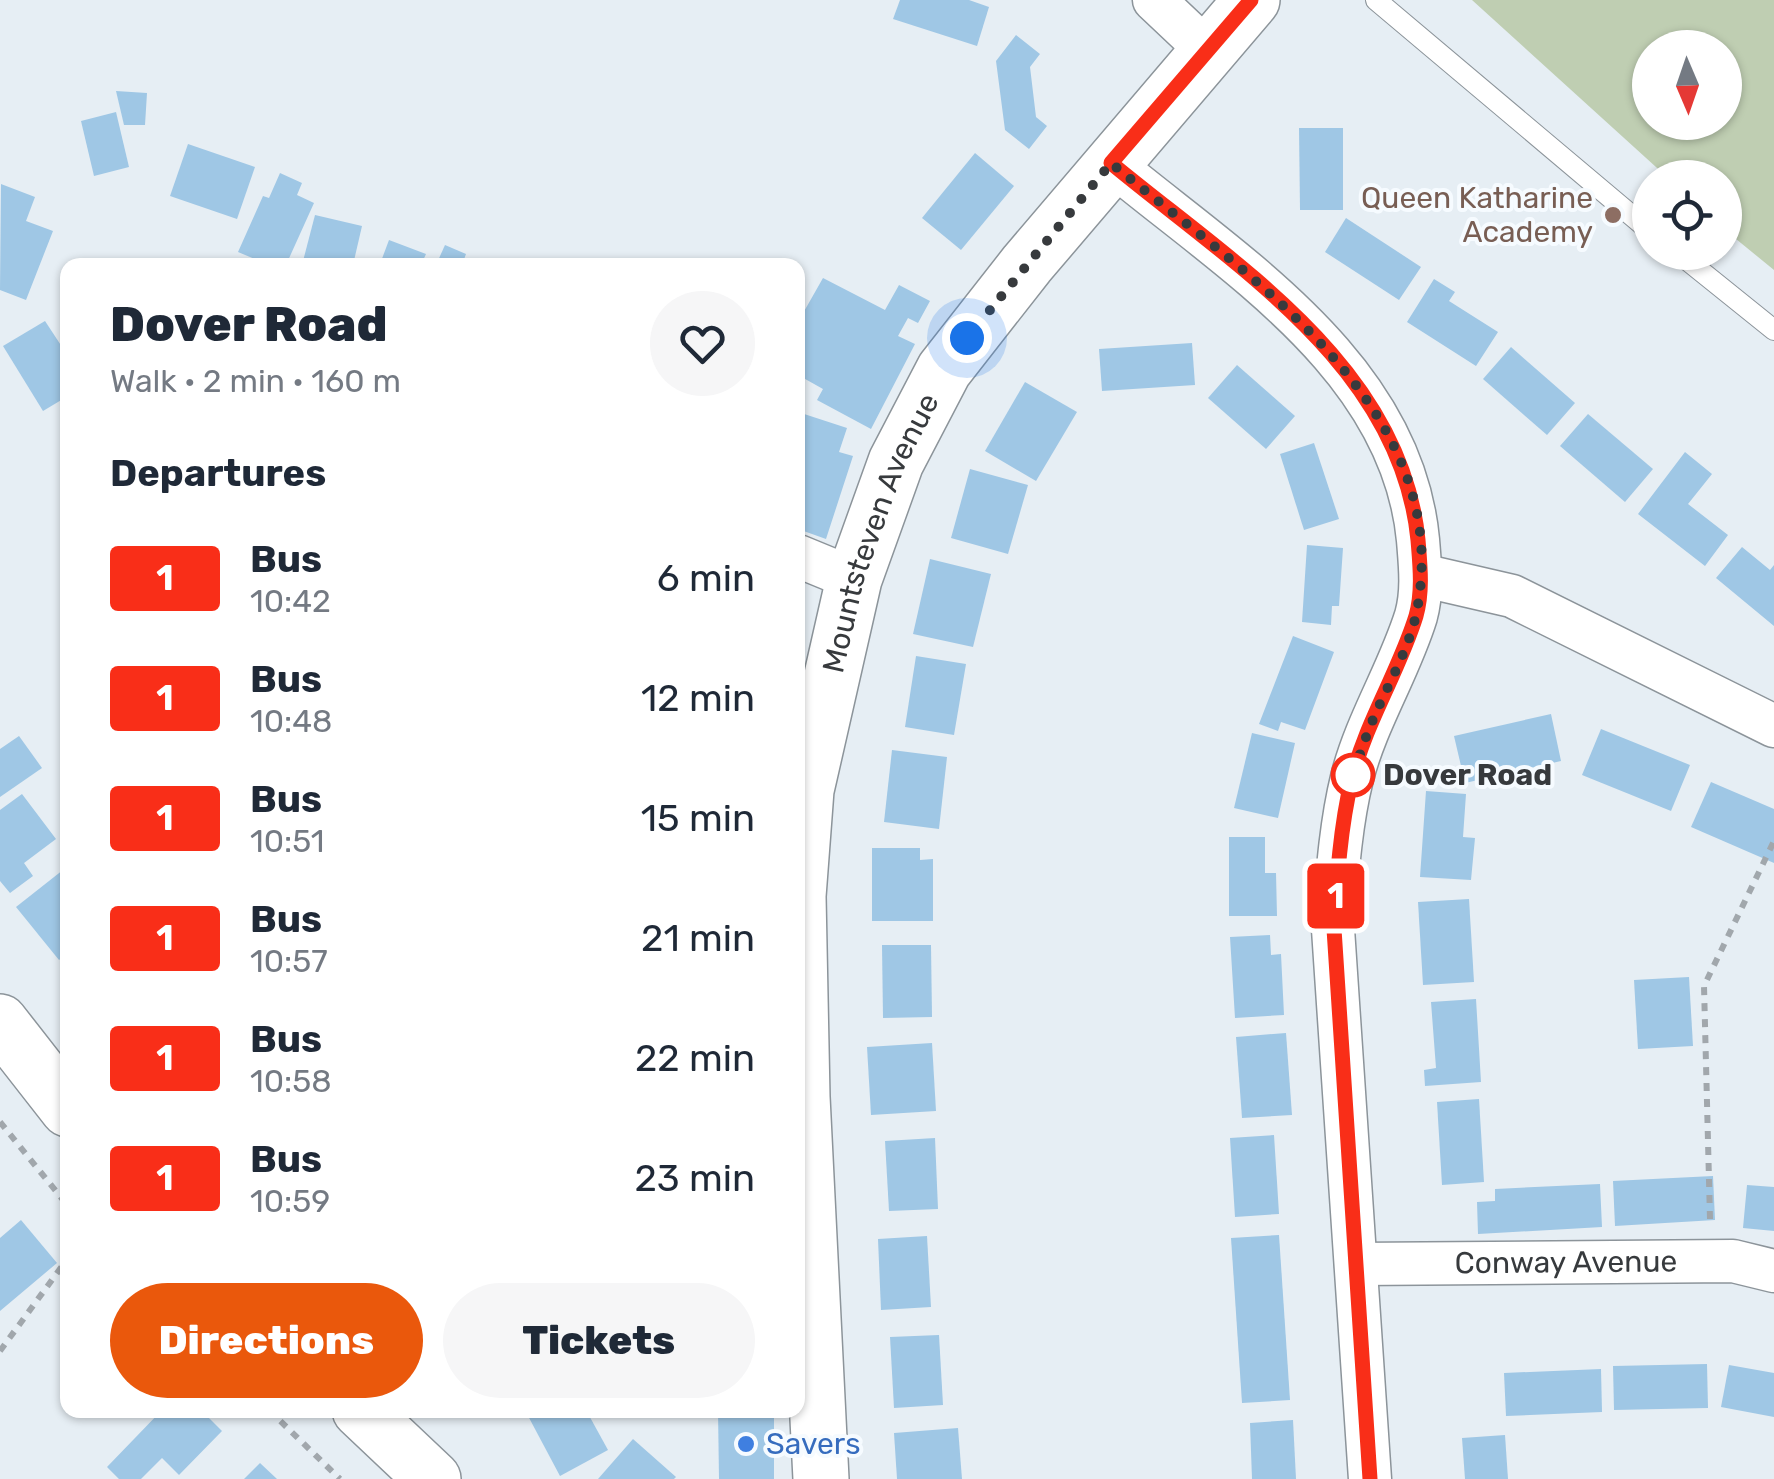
<!DOCTYPE html>
<html lang="en">
<head>
<meta charset="utf-8">
<style>
	body { margin:0; font-family:Rubik,sans-serif; background:#f6f6f7; color:#1f2937; height:100vh; display:flex; flex-direction:column; font-size:38px; white-space:nowrap }
	* { box-sizing:border-box; margin:0 }
	p { font-size:32px; color:#747a83 }
	.icon { flex:none; width:55px; height:55px; fill:none; stroke:currentColor; stroke-width:2; stroke-linecap:round; stroke-linejoin:round }
	.map { position:relative; flex:1; overflow:hidden }
	.side { position:absolute; left:60px; top:258px; width:745px; height:1160px; display:flex; flex-direction:column; background:#fff; border-radius:20px; box-shadow:0 2px 8px #0004 }
	.side>* { flex:none }
	.badge { padding:0 20px; border-radius:8px; font-size:35px; line-height:65px }
	.needle { width:65px; rotate:178deg }
	.buttons { position:absolute; left:1632px; top:30px; display:grid; gap:20px }
	.buttons a { display:grid; place-items:center; width:110px; height:110px; border-radius:50%; background:#fff; box-shadow:0 2px 8px #0004; font-size:50px }
	.you { position:absolute; width:50px; height:50px; margin:-25px; border:8px solid #fff; border-radius:50%; background:#1a73e8; box-shadow:0 0 0 15px #1a73e833 }
	.map>.badge { position:absolute; translate:-50% -50%; box-shadow:0 0 0 5px #fff }
	h2 { padding:0 50px; font-size:38px; line-height:90px }
	.round { display:grid; place-items:center; flex:none; width:105px; height:105px; border-radius:52px; background:#f6f6f7 }
	.head { display:flex; align-items:center; justify-content:space-between; height:170px; padding:0 50px }
	h1 { font-size:48px; font-weight:800; line-height:75px }
	.action { display:flex; gap:20px; margin-top:auto; padding:20px 50px }
	.action a { flex:1; height:115px; border-radius:60px; background:#ea580c; color:#fff; font-size:40px; font-weight:800; line-height:115px; text-align:center }
	.action a+a { background:#f6f6f7; color:#1f2937 }
	ul { padding:0; list-style:none }
	li { display:flex; align-items:center; gap:30px; height:120px; padding:0 50px }
	li div { flex:1 }
	li b { display:block; font-size:38px }
	li em { font-style:normal }
	li .badge { min-width:110px; font-weight:700; text-align:center }
	.map>svg:first-child { display:block }
	.green { fill:#bfceb2; fill-rule:evenodd }
	.building { fill:#9fc7e5 }
	.lines { fill:none; stroke-linecap:round; stroke-linejoin:round }
	.lane-casing { stroke:#8c949a; stroke-width:22 }
	.street-casing { stroke:#8c949a; stroke-width:45 }
	.secondary-casing { stroke:#8c949a; stroke-width:58 }
	.path { stroke:#a1a7ac; stroke-width:6; stroke-dasharray:8 8; stroke-linecap:butt }
	.lane { stroke:#fff; stroke-width:20 }
	.street { stroke:#fff; stroke-width:42 }
	.secondary { stroke:#fff; stroke-width:55 }
	.line-casing { stroke:#fff; stroke-width:22 }
	.line { stroke:#f92e18; stroke-width:15 }
	.walk { stroke:#373a3d; stroke-width:10; stroke-dasharray:0 18 }
	.education-dot { fill:#8d6e63; stroke:#f6fbff; stroke-width:4 }
	.stop-dot { fill:#fff; stroke:#f92e18; stroke-width:5 }
	.shop-dot { fill:#3f7fe0; stroke:#f6fbff; stroke-width:4 }
	.labels { text-anchor:middle; dominant-baseline:central; stroke-width:8; stroke-linejoin:round; paint-order:stroke }
	.education-label { font-size:30px; fill:#785e54; stroke:#f6fbff; text-anchor:end }
	.street-label { font-size:30px; fill:#373a3d; stroke:#f6fbff }
	.stop-label { font-size:30px; font-weight:bold; fill:#373a3d; stroke:#f6fbff; text-anchor:start }
	.shop-label { font-size:30px; fill:#366cbe; stroke:#f6fbff; text-anchor:start }
</style>
</head>
<body>
<div class="map">
<svg width="1774" height="1479" viewBox="0 0 1774 1479">
	<rect width="100%" height="100%" fill="#e6eef4"/>
	<path class="green" d="M1472 0H1774V270L1725 230V178L1667 177ZM1650 48H1725V122H1650Z"/>
	<g class="building">
		<path d="M900 0H969L989 7 977 46 893 19Z"/>
		<path d="M1016 35 1040 54 1030 67 1036 117 1047 126 1029 149 1005 130 996 61Z"/>
		<path d="M116 91 147 93 145 125H124Z"/>
		<path d="M116 112 129 167 94 176 81 121Z"/>
		<path d="M1299 128H1343V210H1300Z"/>
		<path d="M188 144 255 167 237 219 170 196Z"/>
		<path d="M975 153 1014 186 961 250 922 218Z"/>
		<path d="M280 173 302 183 297 195 314 203 286 265H269L238 252 263 196 269 198Z"/>
		<path d="M1 184 35 197 26 221 53 231 26 300 0 290Z"/>
		<path d="M315 215 362 226 353 265H302Z"/>
		<path d="M1346 218 1421 267 1399 300 1325 252Z"/>
		<path d="M389 240 426 254 421 265H369L370 261 380 264Z"/>
		<path d="M445 245 466 254 462 265H436Z"/>
		<path d="M823 278 885 310 899 285 930 301 918 323 908 318 898 336 915 344 871 429 817 400 823 389 798 375V322Z"/>
		<path d="M1434 279 1455 292 1449 301 1498 332 1476 366 1407 322Z"/>
		<path d="M45 321 68 356V396L43 411 3 346Z"/>
		<path d="M1192 343 1195 385 1102 391 1099 349Z"/>
		<path d="M1511 347 1575 403 1547 435 1483 379Z"/>
		<path d="M1237 365 1295 416 1266 449 1208 398Z"/>
		<path d="M1025 382 1077 412 1036 481 985 451Z"/>
		<path d="M798 412 847 428 839 452 853 456 826 539 798 529Z"/>
		<path d="M1588 414 1653 469 1625 502 1560 446Z"/>
		<path d="M1314 443 1339 519 1304 530 1280 454Z"/>
		<path d="M1685 452 1712 474 1688 504 1728 535 1705 566 1638 514Z"/>
		<path d="M970 469 1028 485 1008 554 951 538Z"/>
		<path d="M1307 545 1343 548 1339 606H1332L1331 625 1302 622Z"/>
		<path d="M1742 547 1770 570 1774 565V626L1716 578Z"/>
		<path d="M930 559 991 574 973 647 913 634Z"/>
		<path d="M1293 636 1334 652 1305 730 1281 722 1278 731 1259 724Z"/>
		<path d="M916 656 966 664 954 735 905 727Z"/>
		<path d="M1551 714 1561 761 1465 783 1454 736Z"/>
		<path d="M1601 729 1690 765 1671 811 1582 775Z"/>
		<path d="M1252 733 1295 743 1278 818 1234 808Z"/>
		<path d="M19 736 42 768 0 797V749Z"/>
		<path d="M892 750 947 757 939 829 884 822Z"/>
		<path d="M1711 782 1774 809V863L1691 827Z"/>
		<path d="M1426 791 1466 794 1463 837 1475 838 1471 880 1420 877Z"/>
		<path d="M22 794 56 839 24 863 33 876 10 893 0 881V810Z"/>
		<path d="M1229 837H1265V873H1276L1277 916H1229Z"/>
		<path d="M872 848H920V860L933 859V921H872Z"/>
		<path d="M68 866V953L59 960 16 907Z"/>
		<path d="M1469 899 1474 982 1423 985 1418 902Z"/>
		<path d="M1270 935 1271 955 1281 954 1284 1015 1235 1018 1230 937Z"/>
		<path d="M882 945H931L932 1017 883 1018Z"/>
		<path d="M1689 977 1693 1046 1638 1049 1634 980Z"/>
		<path d="M1476 999 1481 1082 1425 1086 1424 1070 1436 1068 1431 1002Z"/>
		<path d="M1286 1033 1292 1115 1242 1118 1236 1037Z"/>
		<path d="M932 1043 936 1111 871 1115 867 1047Z"/>
		<path d="M1479 1099 1484 1182 1442 1185 1437 1102Z"/>
		<path d="M1274 1135 1279 1214 1235 1217 1230 1138Z"/>
		<path d="M935 1138 938 1209 889 1211 885 1141Z"/>
		<path d="M1713 1176 1715 1220 1615 1226 1613 1181Z"/>
		<path d="M1600 1184 1602 1227 1478 1234 1477 1202 1495 1201V1189Z"/>
		<path d="M1747 1185 1774 1187V1231L1743 1228Z"/>
		<path d="M21 1220 57 1263 0 1311V1238Z"/>
		<path d="M1279 1235 1290 1400 1242 1403 1231 1238Z"/>
		<path d="M927 1236 931 1307 881 1310 878 1239Z"/>
		<path d="M939 1335 943 1405 894 1408 890 1337Z"/>
		<path d="M1707 1364 1708 1408 1614 1410 1613 1366Z"/>
		<path d="M1729 1365 1774 1373V1417L1721 1407Z"/>
		<path d="M1601 1369 1602 1412 1506 1416 1504 1373Z"/>
		<path d="M162 1410H201L222 1431 179 1475 162 1458 141 1479H119L107 1467Z"/>
		<path d="M536 1410H586L608 1450 560 1476 527 1414Z"/>
		<path d="M718 1410H774V1479H719Z"/>
		<path d="M1293 1420 1296 1479H1252L1250 1423Z"/>
		<path d="M958 1428 962 1479H897L894 1433Z"/>
		<path d="M1505 1435 1508 1479H1465L1462 1438Z"/>
		<path d="M633 1439 676 1477 674 1479H598Z"/>
		<path d="M260 1463 277 1479H244Z"/>
	</g>
	<g class="lines">
		<defs>
			<g id="lane">
				<path d="M1376 0 1650 231"/>
				<path d="M1677 252 1774 330"/>
			</g>
			<g id="street">
				<path d="M1154 0 1208 51"/>
				<path d="M1111 163C1234 265 1402 367 1418 540 1420 565 1423 591 1416 616 1399 671 1366 722 1352 778 1340 827 1337 879 1333 929L1370 1479"/>
				<path d="M798 556 854 579"/>
				<path d="M1421 575 1512 596 1774 726"/>
				<path id="s1" d="M1356 1264 1733 1261 1774 1271"/>
			</g>
			<g id="secondary">
				<path d="M0 1022 68 1109"/>
				<path d="M360 1410 433 1479"/>
				<path id="s2" d="M821 1479 802 1097 798 896 806 790 854 579 896 462 944 370 1027 264 1252 0"/>
			</g>
		</defs>
		<use href="#lane" class="lane-casing"/>
		<use href="#street" class="street-casing"/>
		<use href="#secondary" class="secondary-casing"/>
		<g class="path">
			<path d="M0 1122 68 1206"/>
			<path d="M1710 1219 1704 986 1774 841"/>
			<path d="M0 1351 68 1258"/>
			<path d="M269 1410 340 1479"/>
		</g>
		<use href="#lane" class="lane"/>
		<use href="#street" class="street"/>
		<use href="#secondary" class="secondary"/>
	</g>
	<g class="lines">
		<defs>
			<path id="line" d="M1251 0 1111 163C1234 265 1401 366 1418 540 1420 565 1423 591 1416 616 1399 671 1366 722 1352 778 1340 828 1337 879 1334 929L1370 1479"/>
		</defs>
		<use href="#line" class="line-casing"/>
		<use href="#line" class="line"/>
		<path class="walk" d="M967 338 1111 163C1244 274 1456 407 1417 610 1410 648 1387 686 1372 722 1365 738 1356 767 1353 775"/>
	</g>
	<circle class="education-dot" cx="1613" cy="215" r="10"/>
	<circle class="stop-dot" cx="1353" cy="775" r="20"/>
	<circle class="shop-dot" cx="746" cy="1444" r="10"/>
	<g class="labels">
		<g class="education-label">
			<text x="1593" y="198">Queen Katharine<tspan x="1593" dy="34">Academy</tspan></text>
		</g>
		<g class="street-label">
			<text stroke="none"><textPath href="#s2" startOffset="958">Mountsteven Avenue</textPath></text>
			<text stroke="none"><textPath href="#s1" startOffset="210">Conway Avenue</textPath></text>
		</g>
		<g class="stop-label">
			<text x="1383" y="775">Dover Road</text>
		</g>
		<g class="shop-label">
			<text x="766" y="1444">Savers</text>
		</g>
	</g>
</svg>
<div class="buttons">
<a><svg class="needle" viewBox="-14 -14 28 28"><path d="M0-13l5 13h-10z" fill="#e53935"/><path d="M0 13l5-13h-10z" fill="#747a83"/></svg></a>
<a><svg class="icon" aria-label="locate" viewBox="0 0 24 24"><circle cx="12" cy="12" r="6"/><path d="M12 2v4M12 18v4M2 12h4M18 12h4"/></svg></a>
</div>
<div class="you" style="left:967px;top:338px"></div>
<b class="badge" style="left:1336px;top:896px;background:#f92e18;color:#fff">1</b>
<section class="side">
<div class="head"><div><h1>Dover Road</h1><p>Walk · 2 min · 160 m</p></div><a class="round"><svg class="icon" aria-label="heart" viewBox="0 0 24 24"><path d="M12 20l-8-8c-3-5 5-10 8-4 3-6 11-1 8 4z"/></svg></a></div>
<h2>Departures</h2>
<ul>
<li><span class="badge" style="background:#f92e18;color:#fff">1</span><div><b>Bus</b><p>10:42</p></div><em>6 min</em></li>
<li><span class="badge" style="background:#f92e18;color:#fff">1</span><div><b>Bus</b><p>10:48</p></div><em>12 min</em></li>
<li><span class="badge" style="background:#f92e18;color:#fff">1</span><div><b>Bus</b><p>10:51</p></div><em>15 min</em></li>
<li><span class="badge" style="background:#f92e18;color:#fff">1</span><div><b>Bus</b><p>10:57</p></div><em>21 min</em></li>
<li><span class="badge" style="background:#f92e18;color:#fff">1</span><div><b>Bus</b><p>10:58</p></div><em>22 min</em></li>
<li><span class="badge" style="background:#f92e18;color:#fff">1</span><div><b>Bus</b><p>10:59</p></div><em>23 min</em></li>
</ul>
<div class="action"><a>Directions</a><a>Tickets</a></div>
</section>
</div>
</body>
</html>
